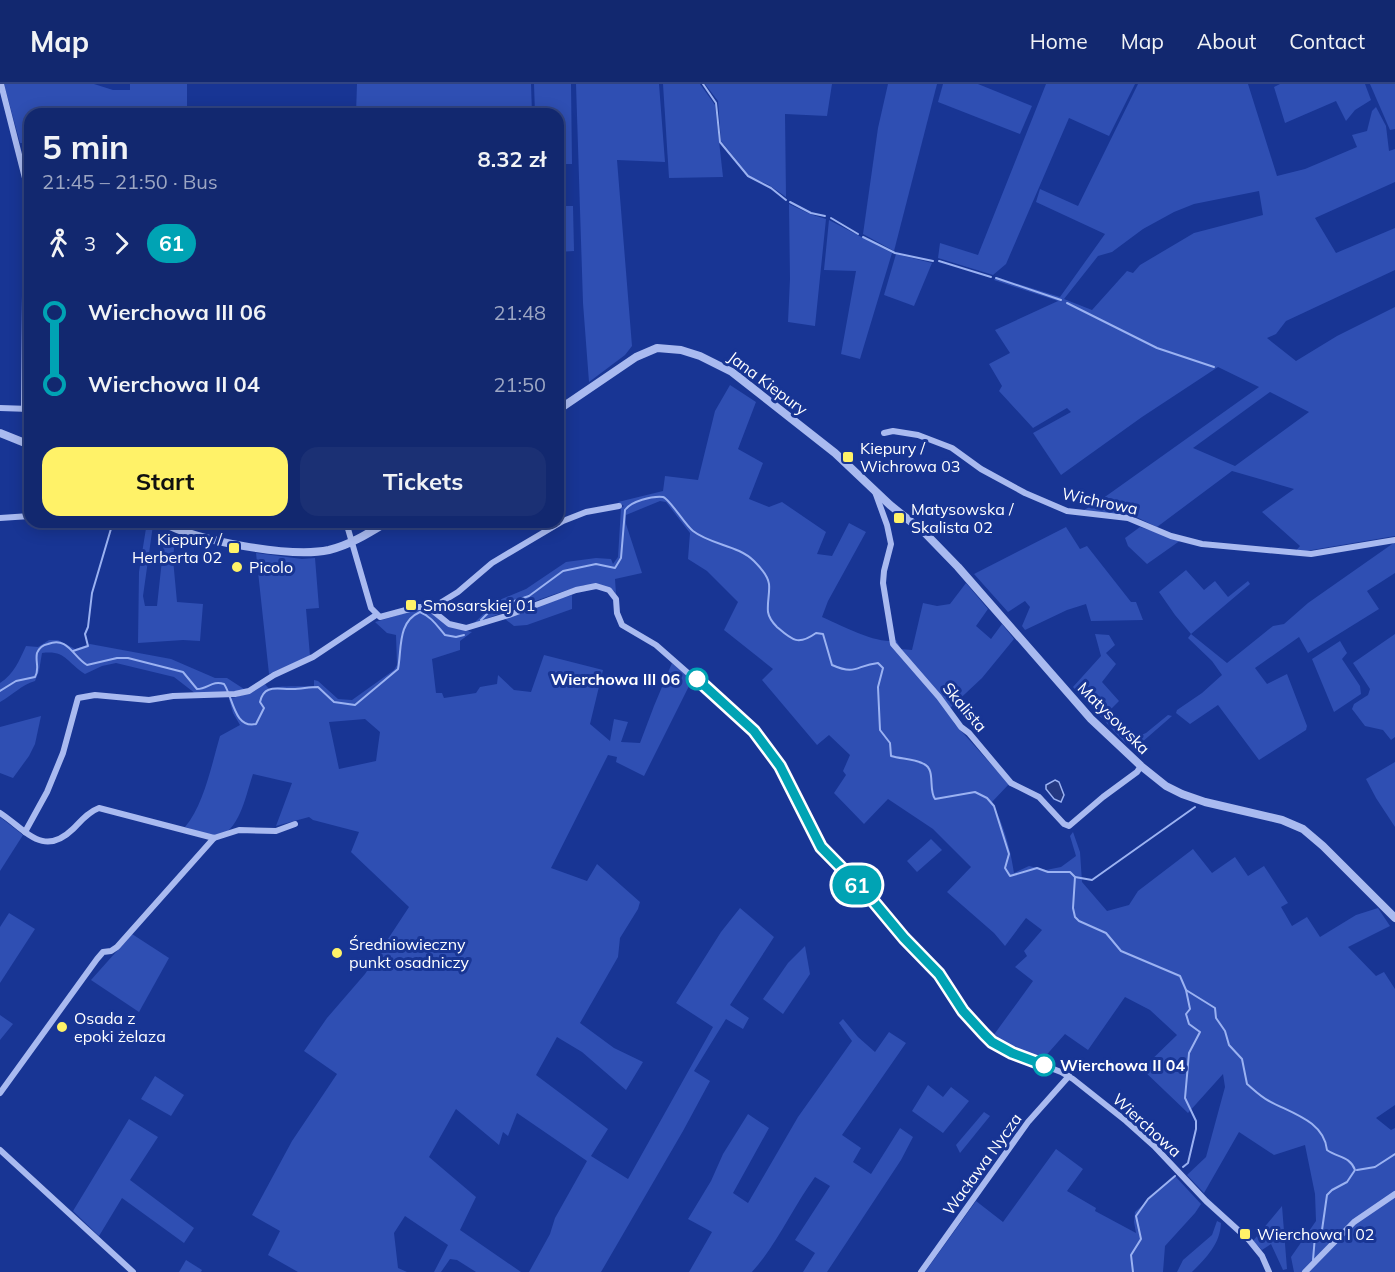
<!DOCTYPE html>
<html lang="en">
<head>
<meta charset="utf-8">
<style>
	body { margin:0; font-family:Mulish,sans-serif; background:#1b3074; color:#f1f3f6; height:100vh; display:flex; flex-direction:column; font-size:22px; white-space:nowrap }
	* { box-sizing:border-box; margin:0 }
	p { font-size:20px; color:#9ca6c3 }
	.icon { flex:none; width:33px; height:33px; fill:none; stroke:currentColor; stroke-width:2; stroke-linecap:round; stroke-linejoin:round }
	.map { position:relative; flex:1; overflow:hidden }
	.details { position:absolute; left:24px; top:24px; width:540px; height:420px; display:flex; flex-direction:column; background:#12286f; border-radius:18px; box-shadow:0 3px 15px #0003,0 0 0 2px #314482 }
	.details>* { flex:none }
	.badge { padding:0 12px; border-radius:20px; font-size:21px; line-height:39px }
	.map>.badge { position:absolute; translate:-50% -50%; box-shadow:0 0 0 3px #fff }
	.legs { display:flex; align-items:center; gap:9px; height:66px; padding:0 18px; font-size:20px }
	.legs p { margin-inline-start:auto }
	.summary { display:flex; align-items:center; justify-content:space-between; height:102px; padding:0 18px }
	h1 { font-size:33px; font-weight:700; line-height:45px }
	.action { display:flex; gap:12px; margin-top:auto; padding:12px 18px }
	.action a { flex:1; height:69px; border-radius:18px; background:#fff268; color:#111; font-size:24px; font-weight:700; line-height:69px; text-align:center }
	.action a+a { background:#1b3074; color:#f1f3f6 }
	ul { padding:0 18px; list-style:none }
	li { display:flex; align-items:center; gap:21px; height:72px; font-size:22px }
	li i { display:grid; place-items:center; width:9px; height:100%; margin:0 8px; background:currentColor }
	li i::after { content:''; width:15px; height:15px; margin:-8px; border:4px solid; border-radius:50%; background:#12286f }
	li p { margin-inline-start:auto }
	li:first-child i { background:linear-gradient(#0000 50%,currentColor 0) }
	li:last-child i { background:linear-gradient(currentColor 50%,#0000 0) }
	header { display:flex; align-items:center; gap:36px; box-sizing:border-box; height:84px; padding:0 30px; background:#12286f; border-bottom:2px solid #314482 }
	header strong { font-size:28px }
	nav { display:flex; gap:33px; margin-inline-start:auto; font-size:21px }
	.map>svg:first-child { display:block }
	.green { fill:#2f4fb3; fill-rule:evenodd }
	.water { fill:#243881; stroke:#9bb2f2; stroke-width:1.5 }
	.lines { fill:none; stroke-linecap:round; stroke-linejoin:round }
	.stream { stroke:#9bb2f2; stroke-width:2 }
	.minor { stroke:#a9baf0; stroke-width:6 }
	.tertiary { stroke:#a9baf0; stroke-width:8 }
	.line-1-casing { stroke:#fff; stroke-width:14 }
	.line-1 { stroke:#00a3b4; stroke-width:9 }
	.poi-dot { fill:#fff268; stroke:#183594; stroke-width:2 }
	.stop-1-dot { fill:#fff; stroke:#00a3b4; stroke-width:3 }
	.labels { text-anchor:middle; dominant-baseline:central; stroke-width:6; stroke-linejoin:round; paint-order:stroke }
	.street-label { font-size:16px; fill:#fff; stroke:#183594 }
	.poi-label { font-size:16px; fill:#fff; stroke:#183594; text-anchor:start }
	.stop-label { font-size:16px; font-weight:bold; fill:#fff; stroke:#183594; text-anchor:end }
</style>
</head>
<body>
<header>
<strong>Map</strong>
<nav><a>Home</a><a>Map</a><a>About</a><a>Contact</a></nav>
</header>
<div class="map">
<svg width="1395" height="1188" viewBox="0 0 1395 1188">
	<rect width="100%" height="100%" fill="#183594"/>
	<g class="green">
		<path d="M4 0H94L113 6H130V0H187V30H30V59H20Z"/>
		<path d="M357 0H531L532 30H356Z"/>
		<path d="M534 0H571L572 80H558V30H535Z"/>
		<path d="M576 0H659L665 78 617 76 632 262 625 271 589 298 583 219Z"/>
		<path d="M663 0H700L715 21 723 93 669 94Z"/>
		<path d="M705 0H832L827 32 785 30 786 113 769 101 750 93 721 57 718 17Z"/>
		<path d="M888 0H937L894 167 863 150 878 44Z"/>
		<path d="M943 0H978L1032 22 1020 50 938 18Z"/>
		<path d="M1046 0H1135L1109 52 1069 34 1006 180 993 191 938 174 940 159 978 171Z"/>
		<path d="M1138 0H1248L1277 92 1305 85 1357 63 1352 51 1367 47 1372 27 1376 23 1386 42 1389 67 1395 65V98L1315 134 1336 169 1395 144V186L1286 237 1276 250 1267 254 1296 277 1337 252 1395 223V452L1294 469 1300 462 1262 428 1294 405 1232 387 1157 443 1132 431 1082 427 1095 420 1259 303 1218 283 1142 333 1061 391 1033 349 1071 328 1067 324 1033 344 999 307 1002 302 989 280 1010 269 995 246 1058 217 994 196 996 193 1060 213 1105 150 1036 118 1040 105 1078 122ZM1259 107 1263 131 1194 149 1140 181 1133 189 1127 187 1092 226 1064 215 1098 172 1112 168 1143 145 1174 128 1194 120ZM1270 308 1309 328 1235 382 1193 364Z"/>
		<path d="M1280 0H1365L1371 16 1355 26 1346 37 1336 17 1285 39 1274 3Z"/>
		<path d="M1370 0H1395V45L1390 46Z"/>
		<path d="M789 120 810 130 826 135 815 242 788 238 790 195Z"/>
		<path d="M558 122H573L574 167 558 168Z"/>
		<path d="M829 136 892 169 860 275 841 270 856 187 824 186Z"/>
		<path d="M896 170 932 179 914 222 884 211Z"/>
		<path d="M730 301 756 318 738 365 763 379 749 415 769 423 782 418 826 448 817 470 832 472 849 439 866 448 828 517 822 533C838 540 880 562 896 556L901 565 912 566 923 519 937 522 950 520 966 499 988 525 976 542 991 555 1002 540 1014 555 982 594 950 624 954 639 1009 700 992 718C1004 742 1010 763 1014 789L1029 782 1046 786 1061 783 1076 772 1070 752 1073 748 1080 768 1082 798 1107 827 1129 821 1138 807 1193 765 1212 789 1235 773 1248 792 1264 782 1288 819 1281 823 1292 842 1307 833 1320 853 1356 831 1378 824 1390 842 1348 863 1376 892 1384 888 1395 905V1021L1376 1034 1391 1046 1395 1044V1188H1294L1291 1173 1316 1137 1315 1110 1305 1061 1274 1071 1239 1048 1204 1109 1187 1091 1206 1073 1225 1003 1223 990 1188 1029 1142 985 1177 951 1150 926 1125 913 1088 966 1065 950 1042 976 1013 966 991 952H993L1033 897 1015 883 1027 872 1024 867 1042 846 1026 834 1005 862 994 849 947 808 971 783 933 745 888 715 864 740 834 709 846 691 843 687 850 671 829 651 817 661 762 596 773 585 724 546 738 518 707 487 688 475 690 449 666 418 660 417 626 431V440L642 489 615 495 616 510 614 507 584 501 555 510 474 539 497 517 526 505 566 478 596 474 611 475 613 480 618 473 621 424 624 422 618 418 663 407 665 392 698 396 715 327Z"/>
		<path d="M147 438 153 441 143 512 145 522H157L165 448 175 453 173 475 177 518 203 520 200 557 183 556 138 559 139 488Z"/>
		<path d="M1066 443 1080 465 1087 462 1131 518H1136L1143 536 1091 537 1086 520 1067 526 1025 546 1022 542 1030 523 1025 517 1008 528 974 490Z"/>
		<path d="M1140 443 1181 456 1147 480 1128 462 1125 454Z"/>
		<path d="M1395 458V489L1367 507 1379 525 1308 569 1299 553 1255 584 1267 600 1287 590 1307 642 1306 646 1259 676 1218 621 1190 640 1176 629 1177 626 1202 609 1222 591 1212 577 1188 554 1191 550 1175 531 1159 508 1186 486 1204 506 1215 497 1228 513 1248 497 1250 500 1191 550 1227 579 1273 542 1284 540 1308 519Z"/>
		<path d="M256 469 302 475 315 474 319 524 306 525 310 572 269 590Z"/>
		<path d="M572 511V525L527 541 514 542 505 535 547 519Z"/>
		<path d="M418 525H427L452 543 472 548 460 557V566L432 575 436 609H442L444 614 476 609 480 603 497 600 498 591 514 606 531 608 544 571 603 586 590 640 610 657 614 635 628 638 621 658 640 659 654 622 672 579 692 596 644 692 616 678 617 673 608 671 551 784 587 797 597 780 640 818 638 825 620 854 618 873 580 939 614 964 643 978 626 1006 582 968 557 953 536 991 608 1045 591 1072 628 1095 713 943 676 919 721 848 740 824 774 853 730 921 749 934 743 945 726 935 694 987 710 997 683 1047 601 1188H529L550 1150 555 1134 587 1077 517 1029 508 1052 503 1048 499 1061 456 1025 429 1073 476 1113 460 1146 521 1188H476L457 1176 450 1175 441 1188H434L448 1161 405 1132 394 1149 398 1184 407 1188H298L268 1171 280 1147 252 1131 292 1057 337 990 304 967 327 934 365 890 409 823 351 768 359 748 313 736 309 733 276 742 292 699 253 690C247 707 240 745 221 751 211 754 195 746 185 743 204 721 212 679 220 652L240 641 233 629 229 615 253 608 265 600 269 605C279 601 302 603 314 602V596L318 597 338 615 352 616 394 586 397 581 396 551 387 549 375 538ZM365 635 380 648 376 677 339 685 329 638Z"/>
		<path d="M1095 550 1109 551 1115 561 1106 569 1116 580 1102 598 1119 617 1107 629C1110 643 1122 647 1126 660L1073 603 1101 572Z"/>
		<path d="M1395 550V653L1391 656 1383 646 1365 642 1352 625 1354 620 1368 611 1370 605 1353 579Z"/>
		<path d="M49 556H58L75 565 90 560 171 575 215 594H227L244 605 238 608 196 610 174 593 116 579 102 582 85 590C66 578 66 566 42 569L39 587 35 597C21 601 13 611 0 618V599C14 590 19 577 26 562L38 563Z"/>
		<path d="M1340 557 1347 569 1342 575 1360 602 1361 610 1334 628 1312 575Z"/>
		<path d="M1168 631 1172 632 1141 659 1139 652 1146 649Z"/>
		<path d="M41 632 35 660 29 672 13 694 0 689V643Z"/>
		<path d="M1395 678V743L1376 714 1366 695Z"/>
		<path d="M0 733 23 751 0 787Z"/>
		<path d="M931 755 942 766 917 788 907 777Z"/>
		<path d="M9 829 35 845 0 899V843Z"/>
		<path d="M132 850 169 874 139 928 91 896Z"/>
		<path d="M805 862 810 890 783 930 763 915 788 879Z"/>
		<path d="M0 931 13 940 0 956Z"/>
		<path d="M843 935 858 953 875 968 889 948 906 959 842 1051 861 1064 853 1078 871 1090 900 1044 913 1053 901 1076 827 1188H803L815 1169 795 1156 830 1102 815 1093C793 1123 776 1162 752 1188H689L712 1148 688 1135 711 1097 723 1070 748 1030 769 1044 733 1109 748 1119 798 1033 852 957 839 939Z"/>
		<path d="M155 992 184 1011 171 1032 141 1015Z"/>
		<path d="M928 1001 943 1013 951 1003 969 1017 943 1049 912 1027Z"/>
		<path d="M984 1028 990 1032 960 1069 956 1061Z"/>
		<path d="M129 1035 158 1053 130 1096 194 1144 184 1159 122 1114 99 1152 73 1127Z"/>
		<path d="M1056 1065 1083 1085 1067 1107 1096 1124 1095 1127 1136 1149 1134 1138 1135 1128 1175 1092 1201 1120 1195 1129 1165 1162 1163 1188H925L976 1117 1003 1138Z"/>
		<path d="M1282 1122 1287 1185 1283 1186 1271 1160 1262 1166 1253 1157Z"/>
		<path d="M1217 1137 1221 1139C1220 1160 1207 1173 1192 1188H1177L1183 1176 1212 1151Z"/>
		<path d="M186 1176 202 1186 201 1188H179Z"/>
	</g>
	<path class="water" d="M1055 696 1059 698 1064 711 1061 718 1054 715 1046 705V701Z"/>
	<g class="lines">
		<g class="stream">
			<path d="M703 0 716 19 720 58 748 92 771 104 786 116"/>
			<path d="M790 118 811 129 825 132"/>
			<path d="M831 134 858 150"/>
			<path d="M863 153 895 169 933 177"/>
			<path d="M939 177 991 193"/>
			<path d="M996 194 1061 216"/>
			<path d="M1067 219 1157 264 1214 283"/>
			<path d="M481 536 493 524 529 512 563 487 596 480 615 484 621 474 625 426C631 417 652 412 663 413 669 414 685 441 693 447 711 461 738 461 754 477 760 483 768 492 769 500 770 509 767 518 768 528 769 534 772 538 777 543 792 556 798 562 816 549L823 550 832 581C857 592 856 581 878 579L883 584 878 603 880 646 890 659 891 672C901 675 915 675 924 680 936 686 928 705 935 715L975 708 987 714 994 722 1009 770 1005 784 1010 792 1037 784 1048 788H1070L1075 793 1073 824 1075 833 1079 837 1106 849 1121 867 1180 892 1186 906 1215 924 1216 934 1225 947 1229 961 1242 975 1247 1000C1254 1006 1261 1013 1269 1017 1291 1029 1324 1037 1327 1066 1338 1074 1350 1072 1355 1086L1347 1098 1332 1106 1327 1111 1322 1146 1315 1152 1313 1176"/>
			<path d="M73 567 88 562 85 550 88 543 92 509 113 438"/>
			<path d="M0 607 16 597 35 593C40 585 35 578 37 569 39 564 43 561 48 560 68 552 73 573 87 581L117 574H128L183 588 197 605C208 605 212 596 224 600 233 613 234 645 256 640L264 624 260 618C264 599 279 606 293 605 301 605 309 603 318 603L334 618 355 621 398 585C402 565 397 538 420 528 432 533 437 542 445 551L456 553 464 551"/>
			<path d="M1075 793 1092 796 1195 723"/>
			<path d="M1183 1083 1188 1079 1196 1045V1037L1185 1014 1189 969 1200 948 1189 940 1186 930 1190 925 1186 906"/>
			<path d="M1357 1086 1375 1083 1395 1070"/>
			<path d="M1133 1188 1131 1171 1141 1155 1136 1132 1148 1115 1175 1092"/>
		</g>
		<g class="minor">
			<path d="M1 0 26 98 24 325"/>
			<path d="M0 324 30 325"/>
			<path d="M884 349 893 347 918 351 952 364 981 385 1025 409 1067 427 1128 434 1171 452 1202 460 1311 470 1395 456"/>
			<path d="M874 405 887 441 891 460 884 487 883 499 893 560 939 613 961 643 969 649 1011 699 1039 713 1064 740 1069 742 1103 713 1137 688 1141 682"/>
			<path d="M0 434 30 432V427"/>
			<path d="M346 438 371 524 380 533 417 523H428L449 540 466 544 509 531 576 506 596 502 609 506 616 515 617 529 622 541 656 561 754 647 780 682 821 763 869 812 904 854 939 890 963 927 984 950 992 958 1012 969 1061 988 1073 995 1126 1037 1154 1062 1206 1117 1249 1156 1262 1172 1269 1188"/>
			<path d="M432 524 458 508 492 479 563 437 586 428 619 422"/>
			<path d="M0 729C26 746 43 774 73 745 81 737 88 728 99 724L214 754 239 746 276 747 295 740"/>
			<path d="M25 748 47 708 63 669 78 614 95 611 149 616 173 612 235 610 249 607 274 591 313 573 376 531"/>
			<path d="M0 1009 97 875 103 868 111 867 117 863 214 754"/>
			<path d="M0 1066 133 1188"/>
			<path d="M921 1188 1028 1038 1069 992"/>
			<path d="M1305 1188 1354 1138 1395 1110"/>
		</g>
		<g class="tertiary">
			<path d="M558 326 636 273 657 264 681 266 700 272 732 288 835 369 890 421 924 448 958 483 1091 635 1141 682 1166 702 1182 710 1205 718 1282 736 1303 745 1323 762 1395 834"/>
			<path d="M0 349 30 361"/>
			<path d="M162 438C196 457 291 474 329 466 350 461 369 449 387 438"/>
		</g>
	</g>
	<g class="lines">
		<defs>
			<path id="line-1" d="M697 595 754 647 780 682 821 763 869 812 904 854 939 890 963 927 984 950 992 958 1012 969 1044 981"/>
		</defs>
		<use href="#line-1" class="line-1-casing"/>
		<use href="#line-1" class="line-1"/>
	</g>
	<g class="poi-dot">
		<rect x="842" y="367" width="12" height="12" rx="3"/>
		<rect x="893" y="428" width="12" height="12" rx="3"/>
		<rect x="228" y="458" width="12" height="12" rx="3"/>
		<circle cx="237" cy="483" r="6"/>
		<rect x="405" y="515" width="12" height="12" rx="3"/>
		<circle cx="337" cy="869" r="6"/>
		<circle cx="62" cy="943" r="6"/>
		<rect x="1239" y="1144" width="12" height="12" rx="3"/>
	</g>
	<g class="stop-1-dot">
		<circle cx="697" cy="595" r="10"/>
		<circle cx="1044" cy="981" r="10"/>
	</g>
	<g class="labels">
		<g class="street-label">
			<text transform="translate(768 299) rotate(37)">Jana Kiepury</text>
			<text transform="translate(1100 417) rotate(12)">Wichrowa</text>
			<text transform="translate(965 623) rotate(50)">Skalista</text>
			<text transform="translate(1114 634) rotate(45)">Matysowska</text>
			<text transform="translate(1147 1041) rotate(42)">Wierchowa</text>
			<text transform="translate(982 1080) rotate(-54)">Wacława Nycza</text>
		</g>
		<g class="poi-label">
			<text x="860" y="364">Kiepury /<tspan x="860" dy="18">Wichrowa 03</tspan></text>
			<text x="911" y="425">Matysowska /<tspan x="911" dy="18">Skalista 02</tspan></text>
			<text x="222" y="455" text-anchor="end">Kiepury /<tspan x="222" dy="18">Herberta 02</tspan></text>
			<text x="249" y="483">Picolo</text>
			<text x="423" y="521">Smosarskiej 01</text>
			<text x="349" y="860">Średniowieczny<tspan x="349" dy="18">punkt osadniczy</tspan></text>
			<text x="74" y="934">Osada z<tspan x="74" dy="18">epoki żelaza</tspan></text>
			<text x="1257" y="1150">Wierchowa I 02</text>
		</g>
		<g class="stop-label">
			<text x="680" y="595">Wierchowa III 06</text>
			<text x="1060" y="981" text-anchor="start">Wierchowa II 04</text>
		</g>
	</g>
</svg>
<b class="badge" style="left:857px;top:801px;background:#00a3b4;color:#fff">61</b>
<section class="details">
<div class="summary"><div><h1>5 min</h1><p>21:45 – 21:50 · Bus</p></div><b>8.32 zł</b></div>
<div class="legs"><svg class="icon" aria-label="walk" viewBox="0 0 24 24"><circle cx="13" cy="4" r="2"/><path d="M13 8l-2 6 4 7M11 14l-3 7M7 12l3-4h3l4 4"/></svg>3<svg class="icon" aria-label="forward" viewBox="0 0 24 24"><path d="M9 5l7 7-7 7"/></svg><b class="badge" style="background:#00a3b4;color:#fff">61</b></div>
<ul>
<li><i style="color:#00a3b4"></i><b>Wierchowa III 06</b><p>21:48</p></li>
<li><i style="color:#00a3b4"></i><b>Wierchowa II 04</b><p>21:50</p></li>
</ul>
<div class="action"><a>Start</a><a>Tickets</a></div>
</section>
</div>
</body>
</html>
